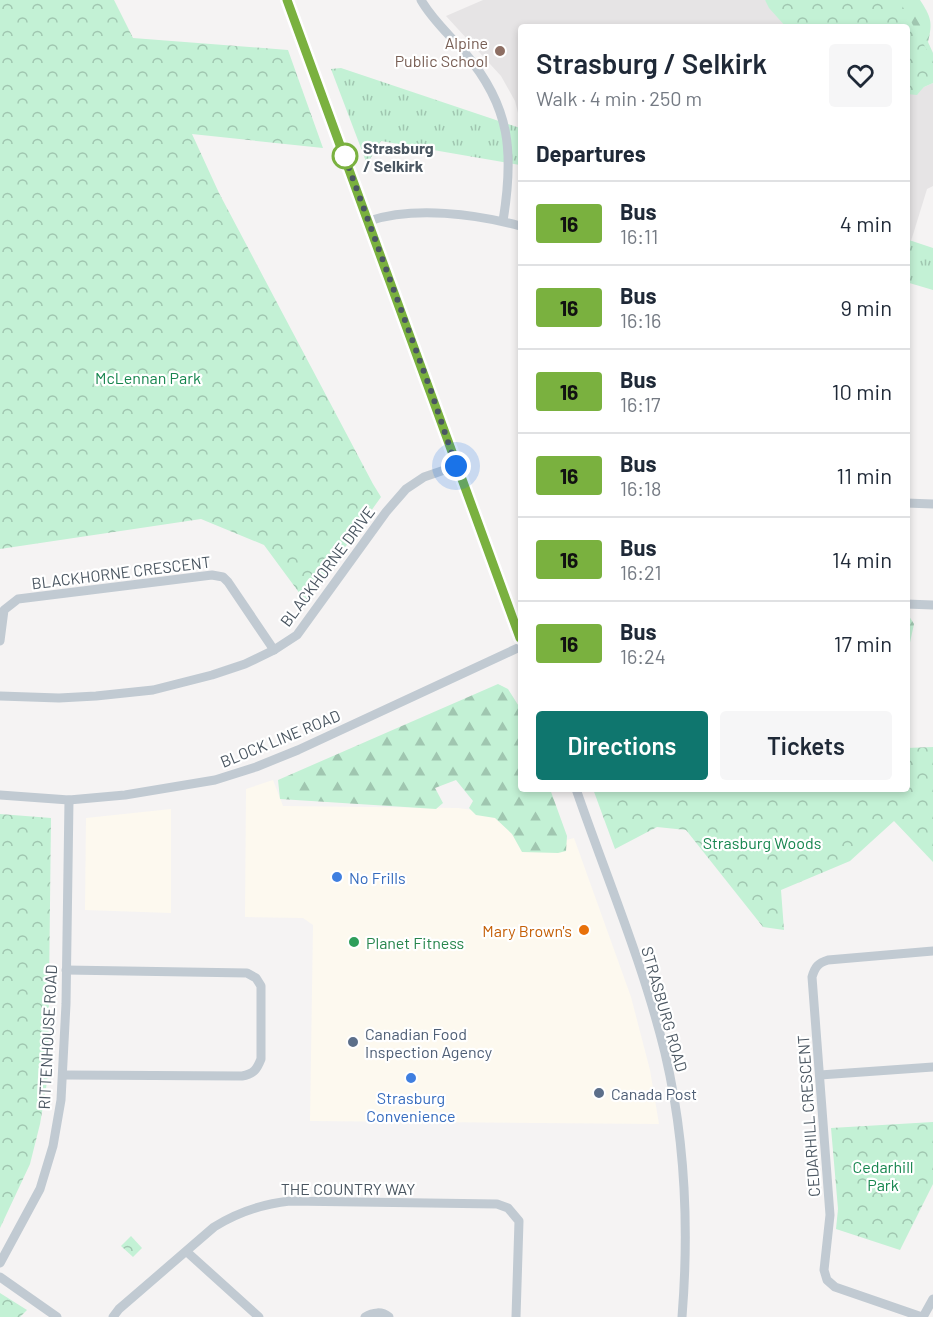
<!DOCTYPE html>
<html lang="en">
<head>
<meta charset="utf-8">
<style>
	body { margin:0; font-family:Barlow,sans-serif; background:#f6f6f7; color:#1f2937; height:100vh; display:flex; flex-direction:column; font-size:22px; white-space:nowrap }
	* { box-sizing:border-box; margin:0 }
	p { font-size:20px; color:#747a83 }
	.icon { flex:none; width:33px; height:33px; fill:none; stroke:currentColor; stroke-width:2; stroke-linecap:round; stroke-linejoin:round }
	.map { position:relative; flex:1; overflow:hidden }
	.details { position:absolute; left:518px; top:24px; width:392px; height:768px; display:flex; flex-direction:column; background:#fff; border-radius:6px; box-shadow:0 3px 9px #0003 }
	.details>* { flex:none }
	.badge { padding:0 12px; border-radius:4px; font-size:21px; line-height:39px }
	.you { position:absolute; width:30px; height:30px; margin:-15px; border:4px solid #fff; border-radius:50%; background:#1a73e8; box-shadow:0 0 0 9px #1a73e833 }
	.map>.badge { position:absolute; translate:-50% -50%; box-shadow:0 0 0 3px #fff }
	h2 { padding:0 18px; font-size:22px; line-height:54px }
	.round { display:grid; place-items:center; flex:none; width:63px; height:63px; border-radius:6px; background:#f6f6f7 }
	.overview { display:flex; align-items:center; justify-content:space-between; height:102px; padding:0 18px }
	h1 { font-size:28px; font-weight:600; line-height:45px }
	.cta { display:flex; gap:12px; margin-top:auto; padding:12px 18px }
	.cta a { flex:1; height:69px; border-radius:6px; background:#0f766e; color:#fff; font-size:24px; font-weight:600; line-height:69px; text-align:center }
	.cta a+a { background:#f6f6f7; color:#1f2937 }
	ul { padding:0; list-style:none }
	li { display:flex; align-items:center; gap:18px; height:84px; padding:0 18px; border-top:2px solid #e0e1e3 }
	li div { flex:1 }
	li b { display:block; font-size:22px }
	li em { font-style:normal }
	li .badge { min-width:66px; font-weight:700; text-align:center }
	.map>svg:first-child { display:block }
	.commercial { fill:#fdf9ef }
	.education { fill:#e6e4e5 }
	.grass { fill:url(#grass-tufts) }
	.forest { fill:url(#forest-firs) }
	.park { fill:url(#park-crowns) }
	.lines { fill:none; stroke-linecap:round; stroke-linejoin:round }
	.minor { stroke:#c1cad2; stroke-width:9 }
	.line-casing { stroke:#fff; stroke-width:14 }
	.line { stroke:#7ab13f; stroke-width:9 }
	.walk { stroke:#4a5661; stroke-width:6; stroke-dasharray:0 10.8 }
	.education-dot { fill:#8d6e63; stroke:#fff; stroke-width:2 }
	.stop-dot { fill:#fff; stroke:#7ab13f; stroke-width:3 }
	.shop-dot { fill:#3f7fe0; stroke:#fff; stroke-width:2 }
	.food-dot { fill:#e8710a; stroke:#fff; stroke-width:2 }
	.leisure-dot { fill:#2e9e5b; stroke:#fff; stroke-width:2 }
	.service-dot { fill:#5c6f8a; stroke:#fff; stroke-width:2 }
	.labels { text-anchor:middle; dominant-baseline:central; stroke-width:4.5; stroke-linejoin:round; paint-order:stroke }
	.education-label { font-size:16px; fill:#785e54; stroke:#fff; text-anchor:end }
	.stop-label { font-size:16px; font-weight:bold; fill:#4a5661; stroke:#fff; text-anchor:start }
	.park-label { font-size:16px; fill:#17864f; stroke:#fff }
	.street-label { font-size:16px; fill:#4a5661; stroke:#fff }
	.shop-label { font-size:16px; fill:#366cbe; stroke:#fff; text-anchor:start }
	.food-label { font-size:16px; fill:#c56008; stroke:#fff; text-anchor:end }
	.leisure-label { font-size:16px; fill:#27864d; stroke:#fff; text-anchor:start }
	.service-label { font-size:16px; fill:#4e5e75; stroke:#fff; text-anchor:start }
</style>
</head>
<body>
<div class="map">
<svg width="933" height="1317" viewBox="0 0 933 1317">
	<defs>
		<pattern id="grass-tufts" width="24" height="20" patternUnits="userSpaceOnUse" patternTransform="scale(1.5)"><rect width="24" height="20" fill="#c3f1d5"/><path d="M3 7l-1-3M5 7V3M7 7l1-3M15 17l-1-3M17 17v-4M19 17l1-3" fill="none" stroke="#a0c6b0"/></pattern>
		<pattern id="forest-firs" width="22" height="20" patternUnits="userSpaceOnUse" patternTransform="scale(1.5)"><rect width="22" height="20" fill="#c3f1d5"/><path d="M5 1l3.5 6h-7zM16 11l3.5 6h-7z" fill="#a0c6b0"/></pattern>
		<pattern id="park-crowns" width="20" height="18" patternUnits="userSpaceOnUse" patternTransform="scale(1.5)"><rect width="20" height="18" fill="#c3f1d5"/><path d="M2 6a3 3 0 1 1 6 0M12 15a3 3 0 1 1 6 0" fill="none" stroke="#a0c6b0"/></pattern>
	</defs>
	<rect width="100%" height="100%" fill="#f5f3f3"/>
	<g class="commercial">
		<path d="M273 780 283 806 458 808 509 815 526 851 574 838 631 997 650 1070 659 1124 310 1121 313 925 303 918 245 917 246 789Z"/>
		<path d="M171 809V913L85 910 86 818Z"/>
	</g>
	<g class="education">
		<path d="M483 0H765L786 27H520V121L515 101 501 76 446 16Z"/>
		<path d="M933 83V186L927 189 911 241 906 239V95Z"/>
	</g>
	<g class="grass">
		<path d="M341 68 520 128V165L381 141 367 164 331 69Z"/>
		<path d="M906 239 933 248V290L906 282Z"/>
	</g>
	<g class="forest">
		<path d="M772 0H920C931 17 933 22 928 42L933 53V76L917 95 906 94V27Z"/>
		<path d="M906 616H909L914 624 906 661Z"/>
		<path d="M498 684 508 689 520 708V789H550L567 836 566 851 558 853 522 852 512 834 495 818 476 815 469 808 473 801 456 780 435 788 443 803 436 809 280 799 278 780Z"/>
	</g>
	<g class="park">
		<path d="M0 0H114L133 38 288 50 323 148 192 134 219 193 373 484 381 497 306 602 264 545 201 519 0 549Z"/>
		<path d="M765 0H899L933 61V83L906 95V27H786L769 8Z"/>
		<path d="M933 747V862L894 821 850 861 781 890 784 930 763 927 686 830 657 827 615 849 593 789H906V748Z"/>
		<path d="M0 814 51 818 48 1076 40 1124 30 1164 0 1228Z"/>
		<path d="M933 1122V1184L900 1250 836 1229 838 1209 831 1128Z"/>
		<path d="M131 1236 142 1248 133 1257 121 1246Z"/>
		<path d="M0 1293 27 1310 20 1317H0Z"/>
	</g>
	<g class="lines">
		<g class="minor">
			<path d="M287 0 520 638"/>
			<path d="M421 0C433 21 450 35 465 53 511 107 514 153 503 221"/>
			<path d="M369 221C414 206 476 214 520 226"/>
			<path d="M906 503 933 504"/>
			<path d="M906 604 933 605"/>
			<path d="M0 641 4 610 18 599 212 575 223 577 228 582 274 650"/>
			<path d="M0 696 59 698 96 696 153 690 212 675 245 664 274 650 297 635 386 512 406 489 424 477 456 466"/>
			<path d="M576 789C606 876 643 963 665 1053 685 1138 689 1230 682 1317"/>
			<path d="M0 795 69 800 125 795 215 780 256 767 298 750 520 647"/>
			<path d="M64 1075 242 1076C254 1074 257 1069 261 1059V986L256 978 247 973 66 970"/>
			<path d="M820 1075 933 1067"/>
			<path d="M187 1252 259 1317"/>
			<path d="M0 1263 40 1189 53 1146 61 1100 66 1004 69 800"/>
			<path d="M0 1277 57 1317"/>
			<path d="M113 1317 119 1309 214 1227C238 1212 262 1204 290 1201L497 1204 508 1208 519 1221 516 1317"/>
			<path d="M365 1317C373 1312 382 1311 389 1317"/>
			<path d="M922 1317 835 1287 827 1280 824 1270 830 1215 812 977C815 967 818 963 828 960L933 951"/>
			<path d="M923 1317 933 1299"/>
		</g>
	</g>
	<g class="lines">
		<defs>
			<path id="line" d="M287 0 520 638"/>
		</defs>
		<use href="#line" class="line-casing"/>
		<use href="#line" class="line"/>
		<path class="walk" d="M345 156 343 152 431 391 456 466"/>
	</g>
	<circle class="education-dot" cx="500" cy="51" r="6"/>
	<circle class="stop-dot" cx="345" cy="156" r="12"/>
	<g class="shop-dot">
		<circle cx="337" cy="877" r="6"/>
		<circle cx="411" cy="1078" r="6"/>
	</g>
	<circle class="food-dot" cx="584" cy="930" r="6"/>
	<circle class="leisure-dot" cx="354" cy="942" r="6"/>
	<g class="service-dot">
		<circle cx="353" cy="1042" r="6"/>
		<circle cx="599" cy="1093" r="6"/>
	</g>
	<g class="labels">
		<g class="education-label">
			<text x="488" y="42">Alpine<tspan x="488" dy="18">Public School</tspan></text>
		</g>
		<g class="stop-label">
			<text x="363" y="147">Strasburg<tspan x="363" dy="18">/ Selkirk</tspan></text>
		</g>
		<g class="park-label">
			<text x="148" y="377">McLennan Park</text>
			<text x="762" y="842">Strasburg Woods</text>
			<text x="883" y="1166">Cedarhill<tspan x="883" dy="18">Park</tspan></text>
		</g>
		<g class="street-label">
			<text transform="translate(327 566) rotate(-53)">BLACKHORNE DRIVE</text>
			<text transform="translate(121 572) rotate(-7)">BLACKHORNE CRESCENT</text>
			<text transform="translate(280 738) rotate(-22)">BLOCK LINE ROAD</text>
			<text transform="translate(665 1009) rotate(74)">STRASBURG ROAD</text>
			<text transform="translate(47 1037) rotate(-87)">RITTENHOUSE ROAD</text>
			<text transform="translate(808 1116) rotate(-94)">CEDARHILL CRESCENT</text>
			<text x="348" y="1188">THE COUNTRY WAY</text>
		</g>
		<g class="shop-label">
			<text x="349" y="877">No Frills</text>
			<text x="411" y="1097" text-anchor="middle">Strasburg<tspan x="411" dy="18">Convenience</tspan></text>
		</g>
		<g class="food-label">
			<text x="572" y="930">Mary Brown's</text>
		</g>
		<g class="leisure-label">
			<text x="366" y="942">Planet Fitness</text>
		</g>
		<g class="service-label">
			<text x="365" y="1033">Canadian Food<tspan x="365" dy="18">Inspection Agency</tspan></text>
			<text x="611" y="1093">Canada Post</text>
		</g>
	</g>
</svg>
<div class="you" style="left:456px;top:466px"></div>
<section class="details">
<div class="overview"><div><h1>Strasburg / Selkirk</h1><p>Walk · 4 min · 250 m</p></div><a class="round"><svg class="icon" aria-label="heart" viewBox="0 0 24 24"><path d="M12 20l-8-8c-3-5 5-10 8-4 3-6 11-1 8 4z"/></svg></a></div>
<h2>Departures</h2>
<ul>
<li><span class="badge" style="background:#7ab13f;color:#111">16</span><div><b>Bus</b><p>16:11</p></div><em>4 min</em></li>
<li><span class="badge" style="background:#7ab13f;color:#111">16</span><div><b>Bus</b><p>16:16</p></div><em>9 min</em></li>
<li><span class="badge" style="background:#7ab13f;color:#111">16</span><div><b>Bus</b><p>16:17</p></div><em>10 min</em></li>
<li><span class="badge" style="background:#7ab13f;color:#111">16</span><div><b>Bus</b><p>16:18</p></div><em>11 min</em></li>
<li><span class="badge" style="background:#7ab13f;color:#111">16</span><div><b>Bus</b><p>16:21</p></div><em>14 min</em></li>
<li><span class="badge" style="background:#7ab13f;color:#111">16</span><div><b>Bus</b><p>16:24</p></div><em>17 min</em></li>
</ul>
<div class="cta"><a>Directions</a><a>Tickets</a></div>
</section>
</div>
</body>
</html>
